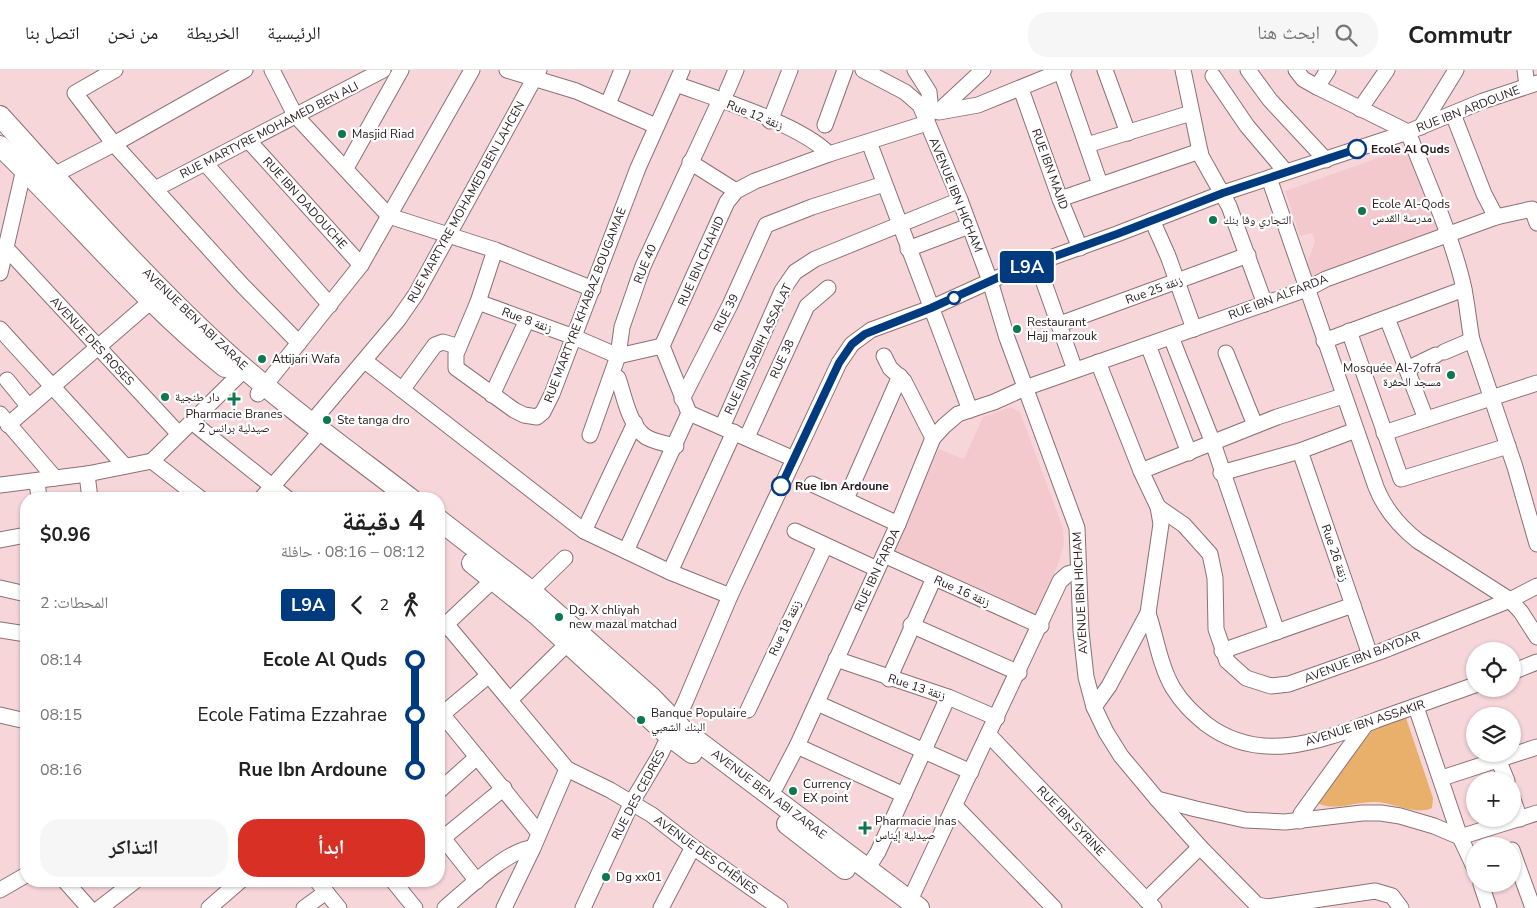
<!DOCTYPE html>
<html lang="ar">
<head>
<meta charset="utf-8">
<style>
	body { margin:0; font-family:"Nunito Sans","Noto Naskh Arabic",sans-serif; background:#f6f6f6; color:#222; direction:rtl; height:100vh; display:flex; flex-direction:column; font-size:19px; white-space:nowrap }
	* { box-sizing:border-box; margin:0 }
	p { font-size:16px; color:#767676 }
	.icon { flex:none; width:28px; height:28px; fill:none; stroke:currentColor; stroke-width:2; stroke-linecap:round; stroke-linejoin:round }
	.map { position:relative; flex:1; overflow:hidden; direction:ltr }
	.sheet { position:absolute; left:20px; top:422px; width:425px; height:395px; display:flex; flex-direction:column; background:#fff; border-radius:20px; box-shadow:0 1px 4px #0004; direction:rtl }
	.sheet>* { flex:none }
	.badge { padding:0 10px; border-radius:4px; font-size:18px; line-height:32px }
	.tools { position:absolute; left:1466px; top:572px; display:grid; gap:10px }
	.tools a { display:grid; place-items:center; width:55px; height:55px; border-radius:50%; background:#fff; box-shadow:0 1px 4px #0004; font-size:25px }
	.map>.badge { position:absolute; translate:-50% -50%; box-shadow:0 0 0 2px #fff }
	.legs { display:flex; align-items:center; gap:8px; height:55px; padding:0 20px; font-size:16px }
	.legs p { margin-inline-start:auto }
	.overview { display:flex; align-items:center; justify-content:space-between; height:85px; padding:0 20px }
	h1 { font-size:28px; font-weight:700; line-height:38px }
	.action { display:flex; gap:10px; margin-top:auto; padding:10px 20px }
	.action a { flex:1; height:58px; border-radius:20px; background:#d93025; color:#fff; font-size:20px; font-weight:700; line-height:58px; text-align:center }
	.action a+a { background:#f6f6f6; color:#222 }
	ul { padding:0 20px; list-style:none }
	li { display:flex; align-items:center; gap:18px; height:55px; font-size:19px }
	li i { display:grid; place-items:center; width:8px; height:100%; margin:0 6px; background:currentColor }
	li i::after { content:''; width:12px; height:12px; margin:-6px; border:4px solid; border-radius:50%; background:#fff }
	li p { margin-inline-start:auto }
	li:first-child i { background:linear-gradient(#0000 50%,currentColor 0) }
	li:last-child i { background:linear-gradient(currentColor 50%,#0000 0) }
	header { display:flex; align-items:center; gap:30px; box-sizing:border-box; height:70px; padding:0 25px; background:#fff; border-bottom:1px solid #e0e0e0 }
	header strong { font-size:24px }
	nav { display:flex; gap:28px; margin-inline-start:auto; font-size:18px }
	.search { width:350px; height:45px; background:#f6f6f6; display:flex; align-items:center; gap:12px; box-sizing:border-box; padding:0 18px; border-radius:20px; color:#767676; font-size:19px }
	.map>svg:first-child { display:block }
	.built { fill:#f3c9ce }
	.green { fill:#e8b06b }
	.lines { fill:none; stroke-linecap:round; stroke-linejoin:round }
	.minor-casing { stroke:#8d7073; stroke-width:17 }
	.major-casing { stroke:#8d7073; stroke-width:22 }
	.minor { stroke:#fff; stroke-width:15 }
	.major { stroke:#fff; stroke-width:20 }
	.line-1-casing { stroke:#fff; stroke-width:11 }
	.line-1 { stroke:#003b80; stroke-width:8 }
	.poi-dot { fill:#0c7750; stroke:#fff; stroke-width:2 }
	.stop-1-dot { fill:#fff; stroke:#003b80; stroke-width:2.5 }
	.labels { text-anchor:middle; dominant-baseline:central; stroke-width:4.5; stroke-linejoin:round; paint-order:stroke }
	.street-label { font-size:12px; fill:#271b1d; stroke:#fff }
	.poi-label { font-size:12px; fill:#271b1d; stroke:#fff; text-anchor:start }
	.stop-label { font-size:12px; font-weight:bold; fill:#271b1d; stroke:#fff; text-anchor:start }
</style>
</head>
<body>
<header>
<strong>Commutr</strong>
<div class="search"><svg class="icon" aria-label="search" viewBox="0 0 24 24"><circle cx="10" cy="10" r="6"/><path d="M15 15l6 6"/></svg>ابحث هنا</div>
<nav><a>الرئيسية</a><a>الخريطة</a><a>من نحن</a><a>اتصل بنا</a></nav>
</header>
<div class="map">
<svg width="1537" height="838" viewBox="0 0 1537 838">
	<rect width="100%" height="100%" fill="#f7d6da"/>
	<g class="built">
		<path d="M1409 77 1440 161 1312 209 1307 193 1315 172 1312 163 1300 166 1285 121Z"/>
		<path d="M1011 337 1020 342 1063 458 1064 475 1058 494 1036 549 891 482 939 379 964 389 983 347Z"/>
	</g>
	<path class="green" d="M1404 642 1433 728 1432 738C1415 746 1393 732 1375 732 1358 731 1332 742 1318 733L1317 727 1376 656Z"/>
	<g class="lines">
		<defs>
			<g id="minor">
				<path d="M115 0 75 23 114 74 242 215 299 273"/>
				<path d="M272 0 295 45 389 146 495 180 593 219"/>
				<path d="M507 0 576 21 656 56"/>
				<path d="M863 0 905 22 920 35 960 130 990 211 1007 268 1077 458 1081 561 1086 607 1094 637 1106 662 1121 686 1157 729 1196 739 1245 750 1285 752 1362 743H1381L1400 746 1434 756 1460 767"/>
				<path d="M915 0 929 22 931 43"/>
				<path d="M1105 0 1128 63"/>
				<path d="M1183 0 1201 86 1229 136 1265 234"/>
				<path d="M1248 0 1270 30 1326 90"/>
				<path d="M1296 0 1303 9 1317 17 1408 62C1427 111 1449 159 1462 210 1467 230 1468 249 1472 270L1515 397 1537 474"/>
				<path d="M1525 0 1527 16"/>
				<path d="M1061 1 1100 114"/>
				<path d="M1213 6 1247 56 1286 102"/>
				<path d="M676 14C717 29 800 54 829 84"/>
				<path d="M1317 17 1328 0"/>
				<path d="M1021 19 1060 129 1080 178"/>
				<path d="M727 21 736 0"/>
				<path d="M608 34 622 0"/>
				<path d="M1360 39 1387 0"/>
				<path d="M939 41 983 0"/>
				<path d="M939 42 978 35 1064 0"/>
				<path d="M1453 44 1484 124 1496 147"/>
				<path d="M770 51 790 0"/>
				<path d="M825 55 845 0"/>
				<path d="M1421 57 1456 0"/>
				<path d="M248 70 361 195"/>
				<path d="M869 72 970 340"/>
				<path d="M1087 75 1191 43"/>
				<path d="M690 92 736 121"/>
				<path d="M205 93 330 235"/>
				<path d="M346 98 401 0"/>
				<path d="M1269 108 1376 417C1385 440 1399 456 1418 471L1510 530 1521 542 1537 567"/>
				<path d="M46 109 114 74 245 0"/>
				<path d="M155 119 383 0"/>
				<path d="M1060 129 1200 81"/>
				<path d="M1152 150 1168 186 1194 259"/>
				<path d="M7 179 178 363"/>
				<path d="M908 179 969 156"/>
				<path d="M495 180 478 232 456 284V298L514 340 524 345 537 347 543 342 552 324 638 98 682 0"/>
				<path d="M1037 193 1075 300"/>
				<path d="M0 203 24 99"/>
				<path d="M478 232 574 267 618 286 662 276"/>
				<path d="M1387 248 1426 349"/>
				<path d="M1060 254 1248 185"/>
				<path d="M0 259 125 396"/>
				<path d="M1349 261 1401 409 1508 376"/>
				<path d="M1171 267 1213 373 1277 562"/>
				<path d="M1324 271 1464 219"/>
				<path d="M1148 275 1189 383"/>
				<path d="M1444 282 1472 270"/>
				<path d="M1226 283 1255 355"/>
				<path d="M884 286 890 298 904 311 933 368"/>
				<path d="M365 291 584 461 670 502 730 526"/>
				<path d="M1407 299 1436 285"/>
				<path d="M618 308C624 325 629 356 646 367 655 372 666 374 676 376"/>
				<path d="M7 310 29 337"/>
				<path d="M402 320 435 275 443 272 459 277"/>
				<path d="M258 324 361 195 472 0"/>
				<path d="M492 325 527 250"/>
				<path d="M682 329 730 235 766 155 812 137 884 114"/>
				<path d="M0 344 55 408"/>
				<path d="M192 352 288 429"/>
				<path d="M312 352 398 250 416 224 539 0"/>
				<path d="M8 355 158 225"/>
				<path d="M722 357 782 221 795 202 815 189 960 130"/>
				<path d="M1384 363 1537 313"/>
				<path d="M590 365 618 286 622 257 643 196 720 30"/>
				<path d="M747 367 807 236 828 218"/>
				<path d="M1300 381 1370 585"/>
				<path d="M794 389 689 343 662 276 727 132 736 121 755 111 829 84 927 53"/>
				<path d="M152 391 245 299"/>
				<path d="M152 391 201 429"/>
				<path d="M1141 401 1277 347 1343 326"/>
				<path d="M1221 403 1300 381 1356 360"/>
				<path d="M87 404 90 429"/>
				<path d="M37 411 39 429"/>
				<path d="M812 414 898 454"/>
				<path d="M0 415 87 404 152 391"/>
				<path d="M261 429 314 369"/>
				<path d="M846 429 900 306"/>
				<path d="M1158 437 1184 455 1210 484 1215 508 1216 559 1227 591 1246 608 1271 616 1289 614 1382 581 1510 530 1537 516"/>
				<path d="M584 461 635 353"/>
				<path d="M795 461 877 499"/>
				<path d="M0 470 26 465"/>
				<path d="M626 481 689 343"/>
				<path d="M884 485 1041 556"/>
				<path d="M670 502 734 362"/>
				<path d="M0 518 26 524"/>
				<path d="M531 521 565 488"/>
				<path d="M1148 543C1156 567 1160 596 1173 618 1182 633 1193 643 1206 654 1262 696 1323 670 1382 648 1413 637 1444 626 1475 615"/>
				<path d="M447 555 567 699 610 720 652 745 693 777 780 838"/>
				<path d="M911 555 1019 603"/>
				<path d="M0 560 26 564"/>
				<path d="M440 560 493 510"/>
				<path d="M1222 581 1353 535"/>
				<path d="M836 589 948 627 997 648"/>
				<path d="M1512 602 1537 592"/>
				<path d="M889 609 934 508"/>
				<path d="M511 629 568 573"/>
				<path d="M817 633 971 702"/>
				<path d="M1094 637 1109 616 1148 543 1161 454 1158 437 1141 401 1098 292"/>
				<path d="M1416 637 1460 767 1475 799"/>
				<path d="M748 640 825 476"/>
				<path d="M442 644 539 763"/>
				<path d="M0 645 26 651"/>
				<path d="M439 647 489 605"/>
				<path d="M989 665 1154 838"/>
				<path d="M797 676 904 725"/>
				<path d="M1498 689 1507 711"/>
				<path d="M1442 708 1537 677"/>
				<path d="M439 721 477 687"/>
				<path d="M768 724 776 716 797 676 898 454 933 368 944 356 958 344 994 332 1025 318 1307 219 1326 209 1496 147 1532 139 1537 153"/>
				<path d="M1512 727 1520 749"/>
				<path d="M1157 729 1200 777 1257 835 1268 837 1375 821 1392 826 1401 838"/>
				<path d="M955 736 1054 838"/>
				<path d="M1300 751 1301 744 1366 654"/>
				<path d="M439 763 477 811"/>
				<path d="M1460 767 1537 743"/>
				<path d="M443 768 504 718"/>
				<path d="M1512 780 1533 838"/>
				<path d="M867 799 878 782 948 627"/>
				<path d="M65 811 89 838"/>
				<path d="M317 811 339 838"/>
				<path d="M393 811 415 838"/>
				<path d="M1481 814 1489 838"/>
				<path d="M0 820 26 805"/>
				<path d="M910 830 1060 511 1068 504 1078 501"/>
				<path d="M1146 830 1200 777"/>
				<path d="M100 838 135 811"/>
				<path d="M209 838 240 811"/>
				<path d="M304 838 326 822"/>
				<path d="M445 838C464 822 509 778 533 778"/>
				<path d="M504 838 533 778 567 699"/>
				<path d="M583 838 632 732 660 685 686 630 730 526 839 293 852 274 871 260 931 238 1008 203 1117 164 1223 123 1408 62 1483 31 1537 13"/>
				<path d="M661 838 693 777"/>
			</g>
			<g id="major">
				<path d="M0 46C70 123 142 205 219 276 279 331 346 379 411 429"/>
				<path d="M0 76C76 149 143 231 225 297"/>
				<path d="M439 450 531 521 651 627 683 660 919 838"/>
				<path d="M472 493 537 545 668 665 692 683"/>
				<path d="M787 754 845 799"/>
			</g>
		</defs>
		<use href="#minor" class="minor-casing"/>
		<use href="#major" class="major-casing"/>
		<use href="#minor" class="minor"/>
		<use href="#major" class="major"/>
	</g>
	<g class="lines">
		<defs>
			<path id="line-1" d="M781 416 839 293 852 274 865 264 931 238 1008 203 1117 164 1223 123 1357 79"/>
		</defs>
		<use href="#line-1" class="line-1-casing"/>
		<use href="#line-1" class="line-1"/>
	</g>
	<g class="poi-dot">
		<circle cx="342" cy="64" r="5"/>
		<circle cx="1362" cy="141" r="5"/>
		<circle cx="1213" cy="150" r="5"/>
		<circle cx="1017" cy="259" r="5"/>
		<circle cx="262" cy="289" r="5"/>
		<circle cx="1451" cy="305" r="5"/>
		<circle cx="165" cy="327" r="5"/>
		<path d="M231.5 321.5h5v5h5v5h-5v5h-5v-5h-5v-5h5z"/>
		<circle cx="327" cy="350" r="5"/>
		<circle cx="559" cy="547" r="5"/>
		<circle cx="641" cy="650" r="5"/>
		<circle cx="793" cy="721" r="5"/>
		<path d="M862.5 750.5h5v5h5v5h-5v5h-5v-5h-5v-5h5z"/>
		<circle cx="606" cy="807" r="5"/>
	</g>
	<g class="stop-1-dot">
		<circle cx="1357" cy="79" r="9"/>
		<circle cx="954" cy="228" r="6"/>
		<circle cx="781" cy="416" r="9"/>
	</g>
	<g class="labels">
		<g class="street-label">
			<text transform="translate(1468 39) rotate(-21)">RUE IBN ARDOUNE</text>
			<text transform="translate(755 45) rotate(22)">Rue 12 زنقة</text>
			<text transform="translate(269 60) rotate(-27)">RUE MARTYRE MOHAMED BEN ALI</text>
			<text transform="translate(1050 99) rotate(70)">RUE IBN MAJID</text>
			<text transform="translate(956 125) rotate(68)">AVENUE IBN HICHAM</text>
			<text transform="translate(466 132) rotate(-61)">RUE MARTYRE MOHAMED BEN LAHCEN</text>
			<text transform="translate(305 133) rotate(48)">RUE IBN DADOUCHE</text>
			<text transform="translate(701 191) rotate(-66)">RUE IBN CHAHID</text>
			<text transform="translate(645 194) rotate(-68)">RUE 40</text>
			<text transform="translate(1154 220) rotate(-20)">Rue 25 زنقة</text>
			<text transform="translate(1278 227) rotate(-21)">RUE IBN ALFARDA</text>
			<text transform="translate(585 235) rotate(-69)">RUE MARTYRE KHABAZ BOUGAMAE</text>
			<text transform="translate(726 243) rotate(-64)">RUE 39</text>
			<text transform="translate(195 249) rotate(44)">AVENUE BEN ABI ZARAE</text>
			<text transform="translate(527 250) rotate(20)">Rue 8 زنقة</text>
			<text transform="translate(92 271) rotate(47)">AVENUE DES ROSES</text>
			<text transform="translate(758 279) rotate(-65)">RUE IBN SABIH ASSALAT</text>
			<text transform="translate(782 289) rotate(-65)">RUE 38</text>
			<text transform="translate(1335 483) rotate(71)">Rue 26 زنقة</text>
			<text transform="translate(877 500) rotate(-65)">RUE IBN FARDA</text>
			<text transform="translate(962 521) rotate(24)">Rue 16 زنقة</text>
			<text transform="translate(1080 523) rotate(-93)">AVENUE IBN HICHAM</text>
			<text transform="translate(785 558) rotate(-65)">Rue 18 زنقة</text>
			<text transform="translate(1362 587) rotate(-21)">AVENUE IBN BAYDAR</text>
			<text transform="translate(917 617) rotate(18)">Rue 13 زنقة</text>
			<text transform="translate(1365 653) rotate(-18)">AVENUE IBN ASSAKIR</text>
			<text transform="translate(769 724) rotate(37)">AVENUE BEN ABI ZARAE</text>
			<text transform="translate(638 725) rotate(-62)">RUE DES CEDRES</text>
			<text transform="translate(1071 751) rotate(46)">RUE IBN SYRINE</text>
			<text transform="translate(706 785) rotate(36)">AVENUE DES CHÊNES</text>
		</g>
		<g class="poi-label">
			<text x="352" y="64">Masjid Riad</text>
			<text x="1372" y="134">Ecole Al-Qods<tspan x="1372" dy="14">مدرسة القدس</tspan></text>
			<text x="1223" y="150">التجاري وفا بنك</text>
			<text x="1027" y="252">Restaurant<tspan x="1027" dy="14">Hajj marzouk</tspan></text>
			<text x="272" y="289">Attijari Wafa</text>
			<text x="1441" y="298" text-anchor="end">Mosquée Al-7ofra<tspan x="1441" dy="14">مسجد الحفرة</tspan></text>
			<text x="175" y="327">دار طنجية</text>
			<text x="234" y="344" text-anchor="middle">Pharmacie Branes<tspan x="234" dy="14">2 صيدلية برانس</tspan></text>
			<text x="337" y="350">Ste tanga dro</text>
			<text x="569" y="540">Dg. X chliyah<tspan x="569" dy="14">new mazal matchad</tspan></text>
			<text x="651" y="643">Banque Populaire<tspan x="651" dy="14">البنك الشعبي</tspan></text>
			<text x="803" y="714">Currency<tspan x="803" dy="14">EX point</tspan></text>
			<text x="875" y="751">Pharmacie Inas<tspan x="875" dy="14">صيدلية إيناس</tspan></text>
			<text x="616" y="807">Dg xx01</text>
		</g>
		<g class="stop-label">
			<text x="1371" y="79">Ecole Al Quds</text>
			<text x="795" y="416">Rue Ibn Ardoune</text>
		</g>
	</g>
</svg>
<div class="tools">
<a><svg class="icon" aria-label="locate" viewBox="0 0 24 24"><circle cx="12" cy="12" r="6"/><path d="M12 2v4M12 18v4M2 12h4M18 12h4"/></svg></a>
<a><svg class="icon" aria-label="layers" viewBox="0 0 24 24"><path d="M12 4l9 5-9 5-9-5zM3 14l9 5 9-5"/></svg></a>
<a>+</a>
<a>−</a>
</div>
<b class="badge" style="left:1027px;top:197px;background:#003b80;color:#fff">L9A</b>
<section class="sheet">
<div class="overview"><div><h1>4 دقيقة</h1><p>08:12 – 08:16 · حافلة</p></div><b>$0.96</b></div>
<div class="legs"><svg class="icon" aria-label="walk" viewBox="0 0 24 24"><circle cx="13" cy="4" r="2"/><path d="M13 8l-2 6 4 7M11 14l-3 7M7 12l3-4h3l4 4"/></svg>2<svg class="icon" aria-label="back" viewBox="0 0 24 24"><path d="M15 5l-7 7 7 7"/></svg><b class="badge" style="background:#003b80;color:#fff">L9A</b><p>المحطات: 2</p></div>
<ul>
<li><i style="color:#003b80"></i><b>Ecole Al Quds</b><p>08:14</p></li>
<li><i style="color:#003b80"></i><span>Ecole Fatima Ezzahrae</span><p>08:15</p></li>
<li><i style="color:#003b80"></i><b>Rue Ibn Ardoune</b><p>08:16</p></li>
</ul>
<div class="action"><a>ابدأ</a><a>التذاكر</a></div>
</section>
</div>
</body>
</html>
